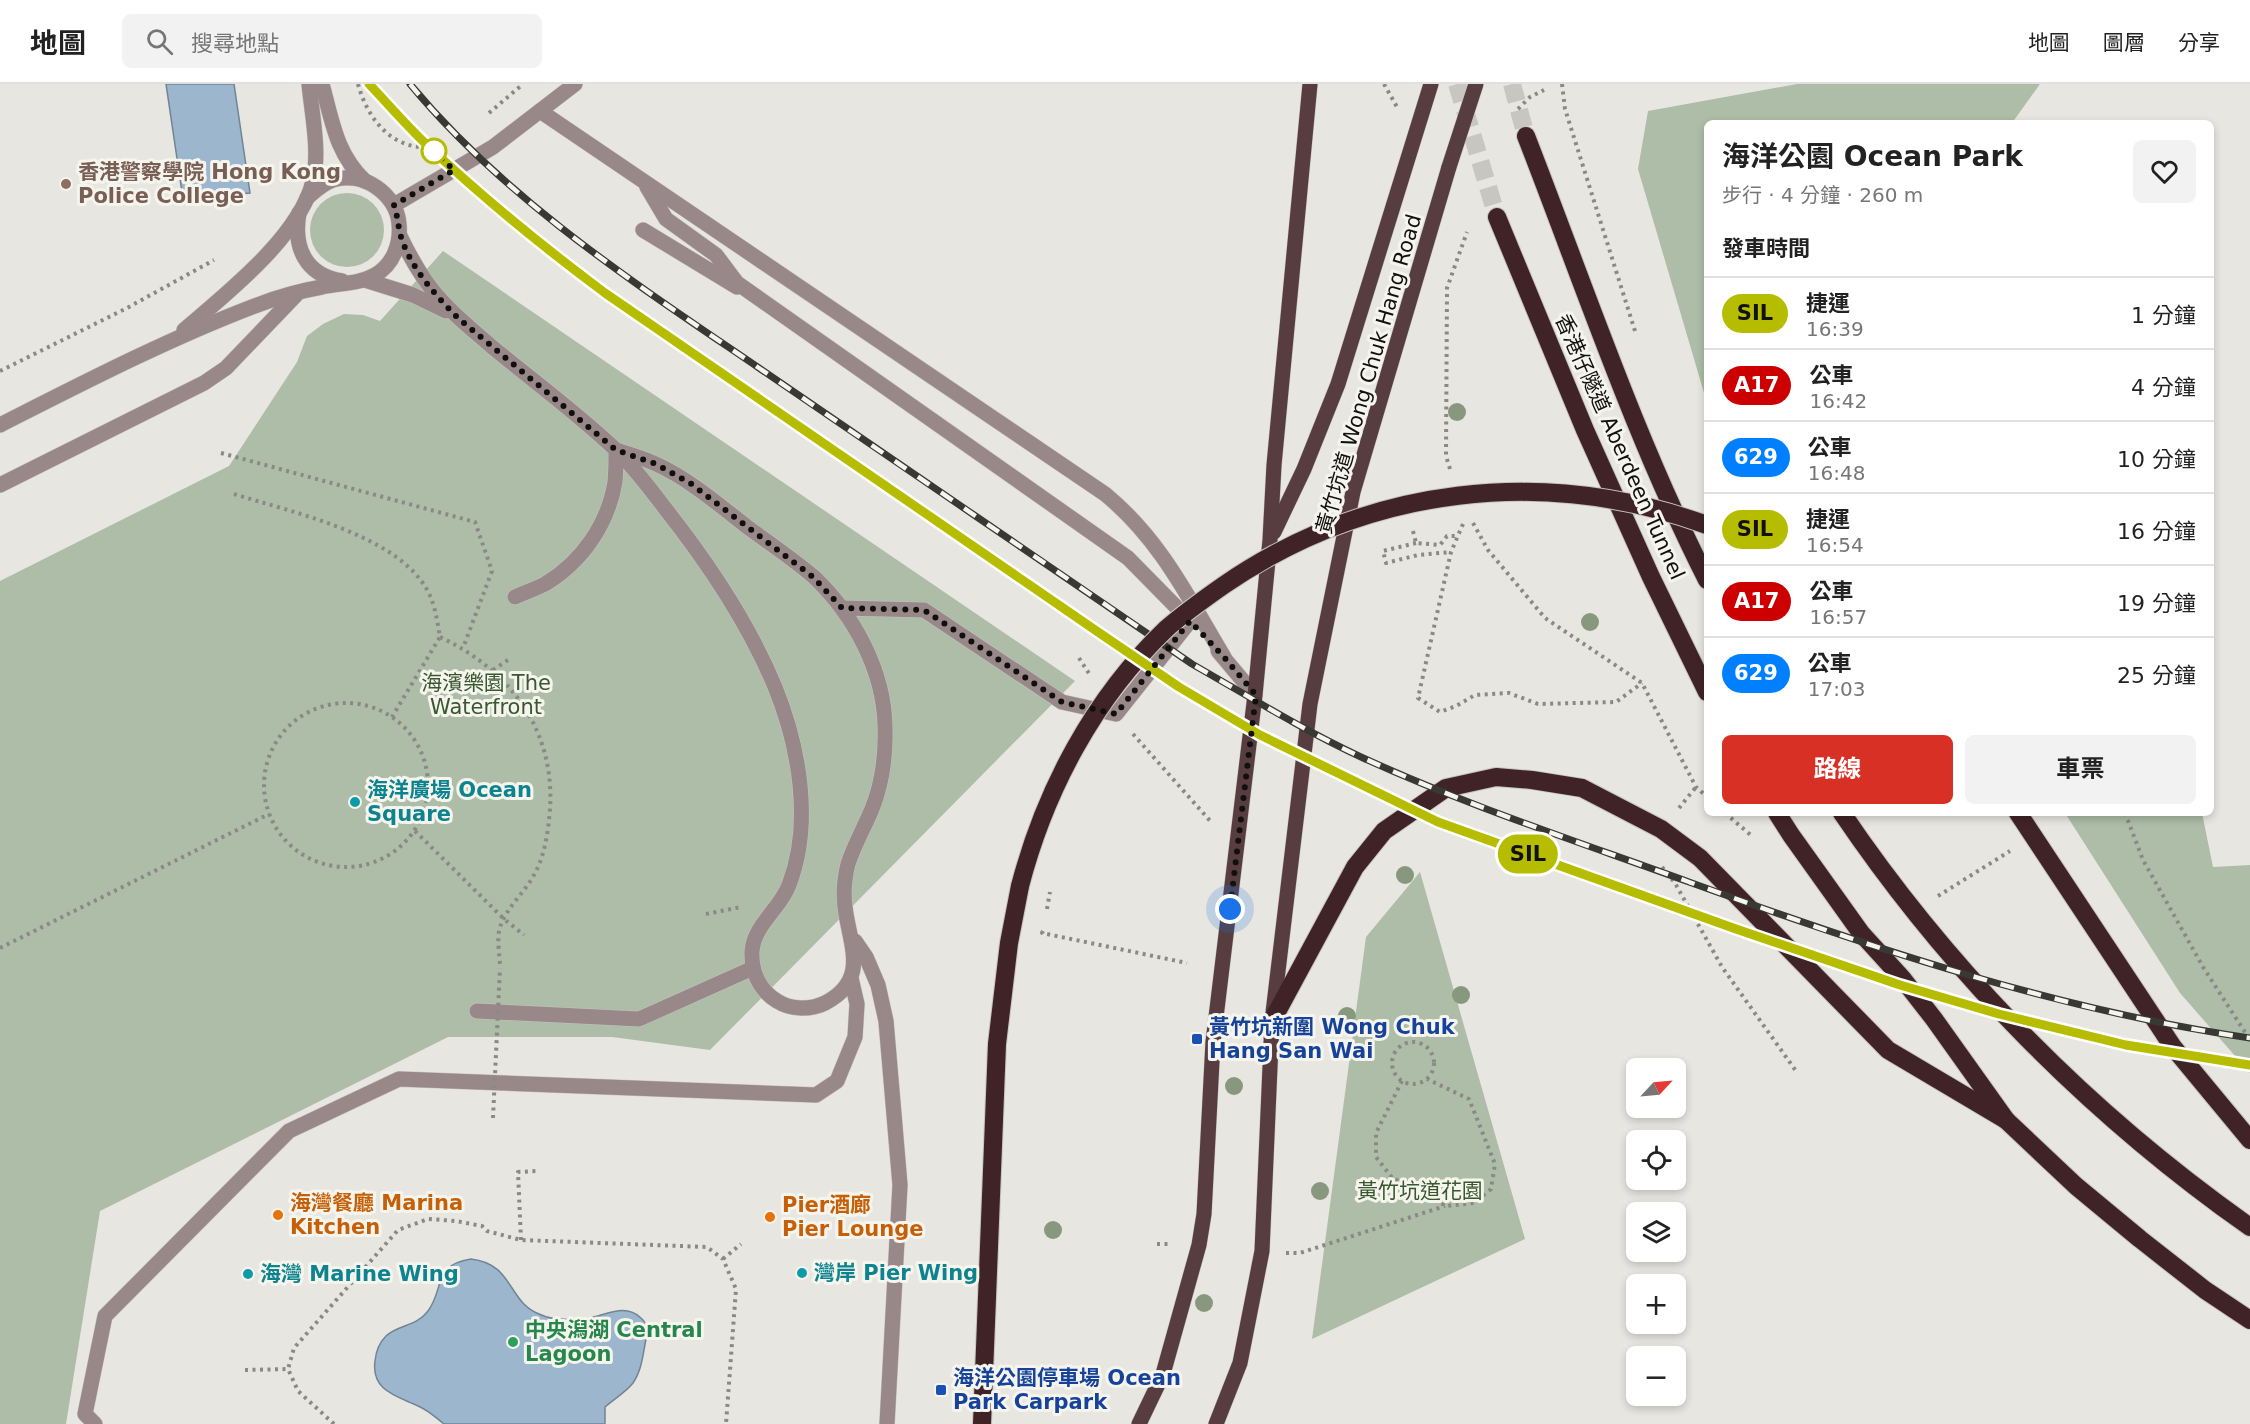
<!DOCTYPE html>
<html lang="zh-TW">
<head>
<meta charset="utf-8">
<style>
	body { margin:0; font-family:"DejaVu Sans","Noto Sans TC",sans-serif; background:#f2f2f2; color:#222; height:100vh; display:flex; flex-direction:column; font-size:22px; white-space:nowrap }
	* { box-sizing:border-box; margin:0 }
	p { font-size:20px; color:#767676 }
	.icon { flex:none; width:33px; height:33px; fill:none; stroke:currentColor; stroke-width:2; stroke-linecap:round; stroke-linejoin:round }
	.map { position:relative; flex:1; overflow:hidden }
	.drawer { position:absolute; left:1704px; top:36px; width:510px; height:696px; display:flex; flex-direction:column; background:#fff; border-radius:9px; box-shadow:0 3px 9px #0003 }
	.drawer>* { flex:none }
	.badge { padding:0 12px; border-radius:20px; font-size:21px; line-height:39px }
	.needle { width:39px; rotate:64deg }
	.fabs { position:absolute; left:1626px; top:974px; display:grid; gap:12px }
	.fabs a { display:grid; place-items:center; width:60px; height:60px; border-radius:9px; background:#fff; box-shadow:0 3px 9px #0003; font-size:30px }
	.you { position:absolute; width:30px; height:30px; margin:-15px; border:4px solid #fff; border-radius:50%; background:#1a73e8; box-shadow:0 0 0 9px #1a73e833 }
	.map>.badge { position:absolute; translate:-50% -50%; box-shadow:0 0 0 3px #fff }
	h2 { padding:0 18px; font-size:22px; line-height:54px }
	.round { display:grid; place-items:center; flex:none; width:63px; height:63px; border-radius:9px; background:#f2f2f2 }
	.summary { display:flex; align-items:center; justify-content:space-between; height:102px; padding:0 18px }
	h1 { font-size:28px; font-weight:700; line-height:45px }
	.action { display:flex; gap:12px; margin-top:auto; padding:12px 18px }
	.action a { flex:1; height:69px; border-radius:9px; background:#d93025; color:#fff; font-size:24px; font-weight:700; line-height:69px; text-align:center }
	.action a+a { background:#f2f2f2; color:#222 }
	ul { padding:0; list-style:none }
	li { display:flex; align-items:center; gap:18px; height:72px; padding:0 18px; border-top:2px solid #e0e0e0 }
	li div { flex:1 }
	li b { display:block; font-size:22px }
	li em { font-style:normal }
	li .badge { min-width:66px; font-weight:700; text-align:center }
	header { display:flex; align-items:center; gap:36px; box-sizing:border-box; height:84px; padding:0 30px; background:#fff; border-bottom:2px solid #e0e0e0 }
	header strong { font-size:28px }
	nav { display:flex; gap:33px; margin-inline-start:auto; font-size:21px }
	.search { width:420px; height:54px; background:#f2f2f2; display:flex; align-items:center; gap:15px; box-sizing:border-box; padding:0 21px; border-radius:9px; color:#767676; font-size:22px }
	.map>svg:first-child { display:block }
	.green { fill:#adbda8 }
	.water { fill:#9bb6cd; stroke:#718494; stroke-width:1.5 }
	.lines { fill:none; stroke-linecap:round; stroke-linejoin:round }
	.highway-tunnel { stroke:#c8c6c0; stroke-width:18; stroke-dasharray:18 9; stroke-linecap:butt }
	.minor-casing { stroke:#c5c4be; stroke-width:16 }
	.major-casing { stroke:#c5c4be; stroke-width:16 }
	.highway-casing { stroke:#c5c4be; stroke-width:20 }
	.path { stroke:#8a8985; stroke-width:4; stroke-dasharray:3 4.5; stroke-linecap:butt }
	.minor { stroke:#99888a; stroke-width:15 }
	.major { stroke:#573d40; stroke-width:15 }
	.highway { stroke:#402327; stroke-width:18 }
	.rail-casing { stroke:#383835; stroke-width:7 }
	.rail { stroke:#f5f4ed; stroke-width:4.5; stroke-dasharray:14; stroke-linecap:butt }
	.major-bridge-casing { stroke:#c5c4be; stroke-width:16; stroke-linecap:butt }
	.highway-bridge-casing { stroke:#c5c4be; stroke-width:20; stroke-linecap:butt }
	.path-bridge { stroke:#8a8985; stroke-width:4; stroke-dasharray:3 4.5; stroke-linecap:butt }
	.major-bridge { stroke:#573d40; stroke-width:15 }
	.highway-bridge { stroke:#402327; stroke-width:18 }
	.tree { fill:#88987f }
	.line-casing { stroke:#fff; stroke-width:14 }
	.line { stroke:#b6bd00; stroke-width:9 }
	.walk { stroke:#10100e; stroke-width:6; stroke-dasharray:0 10.8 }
	.stop-dot { fill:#fff; stroke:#b6bd00; stroke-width:3 }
	.education-dot { fill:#8d6e63; stroke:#f5f4ed; stroke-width:2 }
	.culture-dot { fill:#0f9aa8; stroke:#f5f4ed; stroke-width:2 }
	.transit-dot { fill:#1a4fb4; stroke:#f5f4ed; stroke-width:2 }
	.food-dot { fill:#e8710a; stroke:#f5f4ed; stroke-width:2 }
	.leisure-dot { fill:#2e9e5b; stroke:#f5f4ed; stroke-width:2 }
	.labels { text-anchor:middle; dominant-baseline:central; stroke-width:6; stroke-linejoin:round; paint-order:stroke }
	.education-label { font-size:21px; font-weight:bold; fill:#785e54; stroke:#f5f4ed; text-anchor:start }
	.street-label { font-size:21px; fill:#10100e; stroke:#f5f4ed }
	.park-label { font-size:21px; fill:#39582f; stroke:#f5f4ed }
	.culture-label { font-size:21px; font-weight:bold; fill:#0d838f; stroke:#f5f4ed; text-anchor:start }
	.transit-label { font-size:21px; font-weight:bold; fill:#164399; stroke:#f5f4ed; text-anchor:start }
	.food-label { font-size:21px; font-weight:bold; fill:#c56008; stroke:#f5f4ed; text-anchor:start }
	.leisure-label { font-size:21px; font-weight:bold; fill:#27864d; stroke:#f5f4ed; text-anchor:start }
</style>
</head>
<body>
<header>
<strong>地圖</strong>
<div class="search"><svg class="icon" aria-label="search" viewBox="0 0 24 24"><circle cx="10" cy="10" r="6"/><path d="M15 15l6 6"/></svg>搜尋地點</div>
<nav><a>地圖</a><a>圖層</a><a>分享</a></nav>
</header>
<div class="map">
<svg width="2250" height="1340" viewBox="0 0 2250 1340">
	<rect width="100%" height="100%" fill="#e8e6e0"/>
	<g class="green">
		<path d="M1797 0H2040L2012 39H1707V319L1638 85 1648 27Z"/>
		<circle cx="347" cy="146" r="37"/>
		<path d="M443 167 1075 597 710 966 612 953H448L100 1127 66 1340H0V497L229 382 297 278 307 252 323 240 344 230 363 231 380 237Z"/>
		<path d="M2065 729H2202L2213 783 2250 781V989L2180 909Z"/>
		<path d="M1420 788 1525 1155 1312 1255 1366 853Z"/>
	</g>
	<g class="water">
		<path d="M166 0H234L250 109 183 115Z"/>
		<path d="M471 1175C514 1180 507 1217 539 1230 553 1237 573 1236 589 1234 607 1231 625 1219 641 1234 647 1239 648 1247 646 1255 643 1270 642 1286 633 1299 626 1308 614 1315 605 1323V1340H444C435 1333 428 1326 418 1322 397 1312 371 1307 375 1277 376 1267 379 1259 386 1252 399 1240 416 1243 428 1227 445 1204 432 1181 471 1175Z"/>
	</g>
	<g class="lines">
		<g class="highway-tunnel">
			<path d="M1457 0 1497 133"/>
			<path d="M1512 0 1526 52"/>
		</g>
		<defs>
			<g id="minor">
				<path d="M322 0C332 36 336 70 365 97"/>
				<path d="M540 27 1105 410C1160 455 1188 513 1224 573"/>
				<path d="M647 103 666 135 716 171 737 199 1128 474 1191 538"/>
				<path d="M394 121 493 63 575 0"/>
				<path d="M299 129C293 163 305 191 342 197"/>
				<path d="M643 146 737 203"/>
				<path d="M400 152C411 175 423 197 441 216 456 233 474 247 491 262 532 296 576 328 615 365 633 382 649 403 664 423 706 476 749 540 775 603 799 662 813 739 789 801 780 825 754 841 752 867 751 887 759 906 777 917 791 926 811 926 825 919 867 897 852 866 846 830 843 814 844 796 848 780 854 761 864 744 872 725 882 700 886 670 885 642 884 587 854 531 814 493 793 475 769 459 746 442 718 420 689 395 656 380 643 374 629 370 616 366"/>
				<path d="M365 196 413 211 446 227"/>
				<path d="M184 246C226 210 300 152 313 97 320 67 312 31 309 0"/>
				<path d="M0 341C83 299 166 256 252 223 275 214 299 207 322 203 340 199 359 200 375 191 393 181 401 160 399 140 397 110 362 86 333 96 322 100 315 107 307 114"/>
				<path d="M0 401 204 299 226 284 296 211"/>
				<path d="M515 513C525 508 536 505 545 500 582 478 608 440 615 398 616 388 616 376 616 366"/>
				<path d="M842 524 924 526 1062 618 1116 630 1190 537"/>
				<path d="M1218 567 1255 611"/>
				<path d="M855 857 866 873 878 901 886 937 900 1101 887 1340"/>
				<path d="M477 927 639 935 753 884"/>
				<path d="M95 1340 85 1330 105 1232 289 1047 399 995 816 1011 837 997 855 953 857 920 851 894"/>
			</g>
			<g id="major">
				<path d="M1274 448 1304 385 1338 300 1431 0"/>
				<path d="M1139 1340 1163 1290 1199 1161 1204 1130 1213 958 1255 611 1270 456 1274 381 1310 0"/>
				<path d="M1216 1340 1240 1279 1262 1167 1272 937 1310 620 1353 408 1449 83"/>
			</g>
			<g id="highway">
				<path d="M1526 52C1584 201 1635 354 1707 496"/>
				<path d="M1497 133 1585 346 1651 493 1707 608"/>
				<path d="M1777 729 1791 751 1861 849 1902 894 1934 935 2006 1036 2076 1102 2140 1155 2205 1206 2250 1236"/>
				<path d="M1842 729C1951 890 2091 1031 2250 1143"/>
				<path d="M2018 729 2173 963 2250 1056"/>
				<path d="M1272 937 1355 783 1384 747 1446 704 1496 693 1532 696 1582 704 1661 745 1700 774 1888 966 2006 1036"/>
				<path d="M982 1340 997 960 1009 859 1020 802"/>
			</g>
		</defs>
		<use href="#minor" class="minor-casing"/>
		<use href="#major" class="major-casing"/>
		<use href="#highway" class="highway-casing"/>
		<g class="path">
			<path d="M358 0C368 37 395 70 438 62"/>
			<path d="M1384 0 1397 23"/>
			<path d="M1562 0 1565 25 1635 247"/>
			<path d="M489 29 523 0"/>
			<path d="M0 287 127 224 214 176"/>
			<path d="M221 369 475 438 492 487 463 564"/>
			<path d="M1450 385 1446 372 1447 204 1467 148"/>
			<path d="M234 410C291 428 394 450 426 504 435 519 437 536 440 553L392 633"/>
			<path d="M1473 439 1488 466 1545 534 1642 599 1696 703 1707 713"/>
			<path d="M1463 440 1451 468 1418 614 1440 628 1456 622 1475 611 1509 609 1538 620 1616 618 1642 599"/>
			<path d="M1413 447 1416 459 1440 461 1447 452H1457"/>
			<path d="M1416 459 1383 467 1386 479 1418 471 1451 468"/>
			<path d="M440 553C514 588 559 652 549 736 547 753 544 773 535 789 525 809 504 825 499 847 497 858 500 873 500 884"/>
			<path d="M1079 574 1090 591"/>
			<path d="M493 586 511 574"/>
			<circle cx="346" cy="701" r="82"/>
			<path d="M1133 650 1212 739"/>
			<path d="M1679 724 1696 703"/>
			<path d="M1725 729 1753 753"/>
			<path d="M2125 729 2143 776 2203 883 2250 956"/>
			<path d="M415 747 504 835 524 851"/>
			<path d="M1662 783 1675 799 1722 883 1796 987"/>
			<path d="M1938 812 2010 767"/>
			<path d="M1047 825 1050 808"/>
			<path d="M706 830 741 823"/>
			<path d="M1043 847 1042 849 1187 879"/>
			<path d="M0 864 269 730"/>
			<circle cx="1413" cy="979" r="21"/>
			<path d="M1402 997 1376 1049V1073L1393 1095 1417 1102 1428 1111 1446 1122 1474 1119 1491 1105 1495 1080 1469 1015 1427 995"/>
			<path d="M521 1156 518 1088 537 1087"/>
			<path d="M1157 1160H1171"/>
			<path d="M1286 1169H1300L1445 1122"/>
			<path d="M723 1175 741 1160"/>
			<path d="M245 1286 288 1285"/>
			<path d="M334 1340 298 1307 288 1285 294 1264 398 1146 428 1135 456 1137 482 1142 487 1147 521 1156 707 1163 723 1175 736 1205 726 1340"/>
		</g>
		<use href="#minor" class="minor"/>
		<use href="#major" class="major"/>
		<use href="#highway" class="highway"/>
		<defs>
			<g id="rail">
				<path d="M369 0C388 20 406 41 426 60 482 113 542 162 605 209L1098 548 1179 603 1260 651 1438 738 1736 845 1900 901 1999 930 2126 961 2250 981"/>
				<path d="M410 0C506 116 636 200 759 284 903 383 1048 481 1192 580 1248 612 1303 646 1361 673 1468 722 1579 758 1689 798 1872 864 2057 926 2250 954"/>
			</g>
		</defs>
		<use href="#rail" class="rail-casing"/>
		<use href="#rail" class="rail"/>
		<defs>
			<path id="major-bridge" d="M1449 83 1476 0"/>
			<path id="highway-bridge" d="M1020 802C1045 706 1094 614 1166 545 1184 529 1204 515 1224 501 1368 402 1543 382 1707 441"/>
		</defs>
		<use href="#major-bridge" class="major-bridge-casing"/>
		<use href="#highway-bridge" class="highway-bridge-casing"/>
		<g class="path-bridge">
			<path d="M1518 25 1530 13 1544 6"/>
			<path d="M493 1034 500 884"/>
		</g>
		<use href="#major-bridge" class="major-bridge"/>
		<use href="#highway-bridge" class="highway-bridge"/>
	</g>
	<g class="tree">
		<circle cx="1457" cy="328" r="9"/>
		<circle cx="1590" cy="538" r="9"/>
		<circle cx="1405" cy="791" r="9"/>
		<circle cx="1461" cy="911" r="9"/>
		<circle cx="1347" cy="932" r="9"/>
		<circle cx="1234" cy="1002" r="9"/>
		<circle cx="1320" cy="1107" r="9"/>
		<circle cx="1053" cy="1146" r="9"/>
		<circle cx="1204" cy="1219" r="9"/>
	</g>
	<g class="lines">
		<defs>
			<path id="line" d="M369 0C388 20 406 41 426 60 482 113 542 162 605 209L1098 548 1179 603 1260 651 1438 738 1736 845 1900 901 1999 930 2126 961 2250 981"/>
		</defs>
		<use href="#line" class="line-casing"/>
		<use href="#line" class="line"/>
		<path class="walk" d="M434 67 454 86 394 121C398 133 398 143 401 153 411 184 435 211 458 234L616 366 656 380 690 399 813 493 842 524 924 526 1062 618 1116 630 1190 537 1224 573 1256 611 1230 825"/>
	</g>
	<circle class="stop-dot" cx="434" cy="67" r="12"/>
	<circle class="education-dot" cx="66" cy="100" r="6"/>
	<g class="culture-dot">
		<circle cx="355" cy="718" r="6"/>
		<circle cx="802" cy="1189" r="6"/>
		<circle cx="248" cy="1190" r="6"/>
	</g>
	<g class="transit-dot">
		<rect x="1191" y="949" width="12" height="12" rx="3"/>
		<rect x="935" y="1300" width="12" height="12" rx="3"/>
	</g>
	<g class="food-dot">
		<circle cx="278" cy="1131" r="6"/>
		<circle cx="770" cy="1133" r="6"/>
	</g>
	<circle class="leisure-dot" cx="513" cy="1258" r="6"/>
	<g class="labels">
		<g class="education-label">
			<text x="78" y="88">香港警察學院 Hong Kong<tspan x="78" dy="24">Police College</tspan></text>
		</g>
		<g class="street-label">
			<text transform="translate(1369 290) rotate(-74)">黃竹坑道 Wong Chuk Hang Road</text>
			<text transform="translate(1620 363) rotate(66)">香港仔隧道 Aberdeen Tunnel</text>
		</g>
		<g class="park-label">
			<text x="486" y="599">海濱樂園 The<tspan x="486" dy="24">Waterfront</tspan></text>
			<text x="1420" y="1107">黃竹坑道花園</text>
		</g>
		<g class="culture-label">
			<text x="367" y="706">海洋廣場 Ocean<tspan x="367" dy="24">Square</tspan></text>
			<text x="814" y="1189">灣岸 Pier Wing</text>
			<text x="260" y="1190">海灣 Marine Wing</text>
		</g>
		<g class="transit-label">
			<text x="1209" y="943">黃竹坑新圍 Wong Chuk<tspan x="1209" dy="24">Hang San Wai</tspan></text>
			<text x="953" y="1294">海洋公園停車場 Ocean<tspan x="953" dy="24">Park Carpark</tspan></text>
		</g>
		<g class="food-label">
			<text x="290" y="1119">海灣餐廳 Marina<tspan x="290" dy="24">Kitchen</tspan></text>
			<text x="782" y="1121">Pier酒廊<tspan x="782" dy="24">Pier Lounge</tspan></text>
		</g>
		<g class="leisure-label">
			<text x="525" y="1246">中央潟湖 Central<tspan x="525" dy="24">Lagoon</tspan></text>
		</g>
	</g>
</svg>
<div class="fabs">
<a><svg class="needle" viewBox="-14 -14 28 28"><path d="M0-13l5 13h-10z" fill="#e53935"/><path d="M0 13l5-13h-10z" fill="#767676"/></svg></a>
<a><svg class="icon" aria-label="locate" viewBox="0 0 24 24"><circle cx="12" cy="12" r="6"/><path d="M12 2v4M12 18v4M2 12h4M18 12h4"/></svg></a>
<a><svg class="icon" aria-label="layers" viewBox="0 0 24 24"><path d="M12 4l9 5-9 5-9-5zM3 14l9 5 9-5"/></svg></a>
<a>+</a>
<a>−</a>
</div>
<div class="you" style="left:1230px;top:825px"></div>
<b class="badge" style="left:1528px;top:770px;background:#b6bd00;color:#111">SIL</b>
<section class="drawer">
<div class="summary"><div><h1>海洋公園 Ocean Park</h1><p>步行 · 4 分鐘 · 260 m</p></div><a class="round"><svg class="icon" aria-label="heart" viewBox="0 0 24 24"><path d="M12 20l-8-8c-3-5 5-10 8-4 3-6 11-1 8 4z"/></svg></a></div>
<h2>發車時間</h2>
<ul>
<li><span class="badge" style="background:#b6bd00;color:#111">SIL</span><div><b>捷運</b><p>16:39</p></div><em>1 分鐘</em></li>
<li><span class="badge" style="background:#c00;color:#fff">A17</span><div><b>公車</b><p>16:42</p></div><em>4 分鐘</em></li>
<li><span class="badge" style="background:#0080ff;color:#fff">629</span><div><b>公車</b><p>16:48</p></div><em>10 分鐘</em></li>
<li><span class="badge" style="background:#b6bd00;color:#111">SIL</span><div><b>捷運</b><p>16:54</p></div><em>16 分鐘</em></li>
<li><span class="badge" style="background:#c00;color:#fff">A17</span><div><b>公車</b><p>16:57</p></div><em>19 分鐘</em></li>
<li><span class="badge" style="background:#0080ff;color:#fff">629</span><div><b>公車</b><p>17:03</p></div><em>25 分鐘</em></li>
</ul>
<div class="action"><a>路線</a><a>車票</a></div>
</section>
</div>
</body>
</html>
